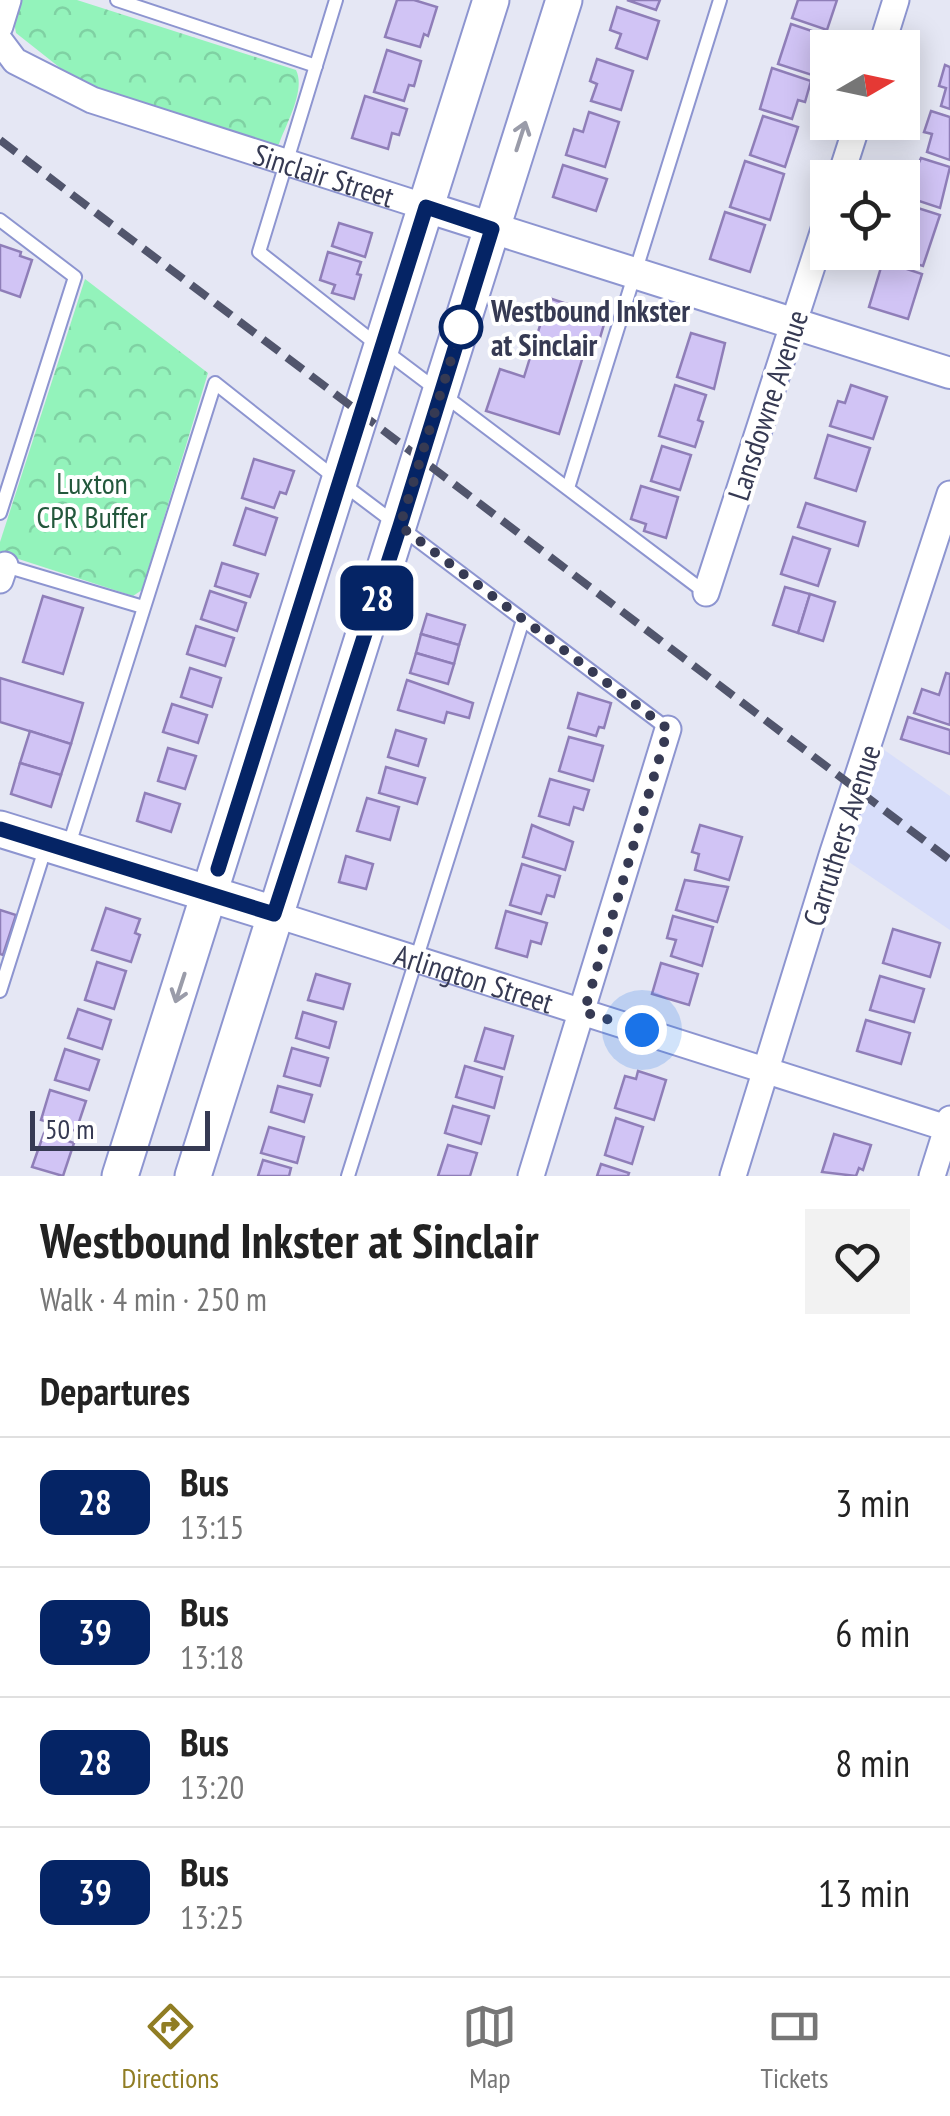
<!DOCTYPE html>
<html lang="en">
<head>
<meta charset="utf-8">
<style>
	body { margin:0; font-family:"PT Sans Narrow",sans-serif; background:#f2f2f2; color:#222; height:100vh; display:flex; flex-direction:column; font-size:38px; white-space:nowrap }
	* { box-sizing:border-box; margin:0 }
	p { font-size:32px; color:#767676 }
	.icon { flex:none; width:55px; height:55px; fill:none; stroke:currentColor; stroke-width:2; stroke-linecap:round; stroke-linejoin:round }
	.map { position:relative; height:1176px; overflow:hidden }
	.drawer { display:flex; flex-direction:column; background:#fff; flex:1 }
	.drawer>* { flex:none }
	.badge { padding:0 20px; border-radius:15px; font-size:35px; line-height:65px }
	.needle { width:65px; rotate:81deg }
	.fabs { position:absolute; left:810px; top:30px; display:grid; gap:20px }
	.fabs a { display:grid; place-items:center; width:110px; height:110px; border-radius:0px; background:#fff; box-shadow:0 5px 25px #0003; font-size:50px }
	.scale { position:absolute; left:30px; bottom:25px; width:180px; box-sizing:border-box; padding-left:10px; border:5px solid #363a53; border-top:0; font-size:28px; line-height:35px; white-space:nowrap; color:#363a53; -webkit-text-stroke:8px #fff; paint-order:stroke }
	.you { position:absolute; width:50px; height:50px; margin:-25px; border:8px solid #fff; border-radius:50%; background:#1a73e8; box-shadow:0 0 0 15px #1a73e833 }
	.map>.badge { position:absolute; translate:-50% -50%; box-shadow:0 0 0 5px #fff }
	h2 { padding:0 40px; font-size:38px; line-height:90px }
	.round { display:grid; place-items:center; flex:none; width:105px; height:105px; border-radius:0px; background:#f2f2f2 }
	.overview { display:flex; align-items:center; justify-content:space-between; height:170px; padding:0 40px }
	h1 { font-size:48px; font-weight:600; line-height:75px }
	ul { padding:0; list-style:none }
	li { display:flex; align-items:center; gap:30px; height:130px; padding:0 40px; border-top:2px solid #e0e0e0 }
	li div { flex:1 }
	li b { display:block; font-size:38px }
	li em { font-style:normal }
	li .badge { min-width:110px; font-weight:700; text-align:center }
	.tab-bar { display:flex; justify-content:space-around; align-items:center; height:140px; border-top:2px solid #e0e0e0; background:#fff; font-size:28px; color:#767676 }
	.tab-bar a { display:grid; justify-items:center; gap:5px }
	.tab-bar .active { color:#907d24 }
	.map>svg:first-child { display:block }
	.built { fill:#d8defa }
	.park { fill:url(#park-crowns) }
	.building { fill:#d1c4f5; stroke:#8f7eb8; stroke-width:2.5 }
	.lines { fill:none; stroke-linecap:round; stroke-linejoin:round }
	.service-casing { stroke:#8d95d0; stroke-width:16 }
	.minor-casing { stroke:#8d95d0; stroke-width:29 }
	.tertiary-casing { stroke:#8d95d0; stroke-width:34 }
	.secondary-casing { stroke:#8d95d0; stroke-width:39 }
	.service { stroke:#fff; stroke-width:12 }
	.minor { stroke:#fff; stroke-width:25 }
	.tertiary { stroke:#fff; stroke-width:30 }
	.secondary { stroke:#fff; stroke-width:35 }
	.rail { stroke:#51556c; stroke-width:8; stroke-dasharray:20 10; stroke-linecap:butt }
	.oneway { stroke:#9a9ca9 }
	.line-casing { stroke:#fff; stroke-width:22 }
	.line { stroke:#052465; stroke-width:15 }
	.walk { stroke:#363a53; stroke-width:10; stroke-dasharray:0 18 }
	.stop-dot { fill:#fff; stroke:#052465; stroke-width:5 }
	.labels { text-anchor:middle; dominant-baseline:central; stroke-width:8; stroke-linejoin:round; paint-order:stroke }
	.street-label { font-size:30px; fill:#363a53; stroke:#fff }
	.stop-label { font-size:30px; font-weight:bold; fill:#363a53; stroke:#fff; text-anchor:start }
	.park-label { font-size:30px; fill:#23583c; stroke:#fff }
</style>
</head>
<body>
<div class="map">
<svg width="950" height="1176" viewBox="0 0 950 1176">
	<defs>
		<pattern id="park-crowns" width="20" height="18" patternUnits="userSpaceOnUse" patternTransform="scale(2.5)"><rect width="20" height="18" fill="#93f3bb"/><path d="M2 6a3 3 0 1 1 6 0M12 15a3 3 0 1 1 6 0" fill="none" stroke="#7fd1a3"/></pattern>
	</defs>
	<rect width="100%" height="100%" fill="#e5e7f4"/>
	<path class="built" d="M880 747 950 796V930L843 858Z"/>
	<g class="park">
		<path d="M20 0H77L296 70C306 90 286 124 279 144L271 148 78 82 16 33 14 22Z"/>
		<path d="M85 279 208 373 142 590 133 596 0 553V542Z"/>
	</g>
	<g class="building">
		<path d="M397 0H414L437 7 428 36 424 34 420 47 385 37Z"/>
		<path d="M627 0H660L656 10Z"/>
		<path d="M798 0H837L827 30 792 18Z"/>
		<path d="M617 7 659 21 647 59 616 48 621 34 610 30Z"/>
		<path d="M791 24 827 36 815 76 778 64Z"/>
		<path d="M387 50 421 61 414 86 409 85 404 101 374 92Z"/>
		<path d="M597 59 633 71 621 110 591 101 597 84 590 81Z"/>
		<path d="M945 65 950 67V109L941 106 946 88 939 86Z"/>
		<path d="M772 68 811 81 805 102 798 100 792 119 760 109Z"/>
		<path d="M365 96 407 109 399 135 392 133 388 149 352 138Z"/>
		<path d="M931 111 950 117V160L927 152 932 134 924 132Z"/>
		<path d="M589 112 619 122 605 167 566 155 574 129 583 132Z"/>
		<path d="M763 116 798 127 785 167 750 155Z"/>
		<path d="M921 158 950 167 940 208 904 196Z"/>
		<path d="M745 161 784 174 770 220 730 207Z"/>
		<path d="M563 165 607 179 596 211 553 197Z"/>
		<path d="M902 203 940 215 923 266 890 256 891 252H902Z"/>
		<path d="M725 212 765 225 750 272 710 259Z"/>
		<path d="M339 223 372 233 365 257 332 246Z"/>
		<path d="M0 245 21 252 20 256 32 260 20 297 0 290Z"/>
		<path d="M328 252 361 262 357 274 361 275 354 299 332 293 335 285 320 280Z"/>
		<path d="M883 261 922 274 908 319 869 307Z"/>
		<path d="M549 298 597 314 596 318 605 321 599 341 589 337 559 434 486 411 500 369 524 377 542 319 530 315 533 305 545 309Z"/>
		<path d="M691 333 725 343 714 389 677 377Z"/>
		<path d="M675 385 706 395 698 420 703 422 695 447 659 436Z"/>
		<path d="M851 385 887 397 873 439 830 426 838 401 845 403Z"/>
		<path d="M828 435 870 448 856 491 815 478Z"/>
		<path d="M662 446 691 455 680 490 651 481Z"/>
		<path d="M254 459 294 471 286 494 280 492 274 508 242 498Z"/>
		<path d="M641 486 678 497 666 538 644 531 646 524 631 519Z"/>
		<path d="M806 503 865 522 858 546 798 527Z"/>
		<path d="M246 508 277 518 265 555 234 545Z"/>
		<path d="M793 537 830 549 818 586 781 574Z"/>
		<path d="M222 563 258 574 250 597 215 586Z"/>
		<path d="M785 587 810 594 798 633 773 625Z"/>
		<path d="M210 591 246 603 237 631 201 619Z"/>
		<path d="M810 594 835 602 823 641 798 633Z"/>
		<path d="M43 596 83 608 63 674 23 662Z"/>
		<path d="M427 614 465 625 459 645 421 634Z"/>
		<path d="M196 626 234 638 225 666 187 654Z"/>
		<path d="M421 634 459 645 454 664 416 653Z"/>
		<path d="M416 653 454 664 448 684 410 673Z"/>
		<path d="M190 668 221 678 212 707 181 697Z"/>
		<path d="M946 673 950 674V725L914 713 922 689 939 695Z"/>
		<path d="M0 678 83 703 71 744 0 722Z"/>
		<path d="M407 680 473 703 469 718 447 712 444 723 398 710Z"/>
		<path d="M578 693 611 703 604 728 599 727 596 736 568 728Z"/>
		<path d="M172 704 207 715 198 743 163 732Z"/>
		<path d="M908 717 950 730V754L901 739Z"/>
		<path d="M396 730 426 739 418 766 388 757Z"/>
		<path d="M30 731 71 744 61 775 20 763Z"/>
		<path d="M569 737 603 746 593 781 559 771Z"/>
		<path d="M168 748 196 756 185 789 158 781Z"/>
		<path d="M20 763 61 775 51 807 11 794Z"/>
		<path d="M386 767 425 778 417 804 379 793Z"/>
		<path d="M550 779 589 790 583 810 574 807 569 825 539 816Z"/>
		<path d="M145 793 180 804 171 832 137 821Z"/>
		<path d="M367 798 399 807 390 840 357 831Z"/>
		<path d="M532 825 573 842 565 870 523 857Z"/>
		<path d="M700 825 742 837 729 880 695 870 699 854 692 852Z"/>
		<path d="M346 856 373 864 366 889 339 882Z"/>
		<path d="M522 864 560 876 554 897 547 895 541 914 510 905Z"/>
		<path d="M685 880 728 887 717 922 676 910Z"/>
		<path d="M106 908 140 919 135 933 140 935 131 962 92 950Z"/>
		<path d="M0 910 16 915 3 955 0 954Z"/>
		<path d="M506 911 547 923 541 944 531 941 527 957 496 948Z"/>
		<path d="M673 916 713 927 702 966 671 956 676 940 667 938Z"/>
		<path d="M893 929 940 943 930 977 883 963Z"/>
		<path d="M97 962 126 971 114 1009 85 1000Z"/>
		<path d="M661 963 698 974 689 1005 652 994Z"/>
		<path d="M316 974 350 984 343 1009 308 1000Z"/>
		<path d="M880 976 924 989 914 1022 870 1010Z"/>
		<path d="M78 1009 111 1020 102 1049 68 1038Z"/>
		<path d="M303 1012 336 1022 329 1048 296 1038Z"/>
		<path d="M866 1020 910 1033 901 1064 857 1051Z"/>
		<path d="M485 1028 513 1036 504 1069 475 1061Z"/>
		<path d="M292 1048 328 1058 320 1086 284 1076Z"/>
		<path d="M65 1049 99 1060 89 1090 55 1080Z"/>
		<path d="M465 1066 502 1077 494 1108 456 1097Z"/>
		<path d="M638 1071 666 1080 654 1120 615 1108 625 1076 636 1079Z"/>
		<path d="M278 1086 312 1095 304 1122 271 1112Z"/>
		<path d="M50 1090 86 1101 76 1131 41 1120Z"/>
		<path d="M453 1106 489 1116 481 1144 445 1133Z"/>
		<path d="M616 1118 643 1127 632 1164 605 1155Z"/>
		<path d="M269 1127 304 1137 297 1163 261 1153Z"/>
		<path d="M44 1133 74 1143 63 1176 32 1167Z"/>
		<path d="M834 1134 871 1145 863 1170 859 1168 856 1176 822 1172Z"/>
		<path d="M448 1145 477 1153 470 1176H438Z"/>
		<path d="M263 1160 291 1168 289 1176H258Z"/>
		<path d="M601 1164 629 1173 628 1176H597Z"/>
	</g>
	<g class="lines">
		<defs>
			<g id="service">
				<path d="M117 0 316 66"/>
				<path d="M336 0 259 252 380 347 706 593"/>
				<path d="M0 220 75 277 0 513"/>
				<path d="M568 488 720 0"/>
				<path d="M2 565 143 607"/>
				<path d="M68 848 215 383 339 481 668 729"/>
				<path d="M0 991 46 846"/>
				<path d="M348 1176 523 620"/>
			</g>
			<g id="minor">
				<path d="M0 26 8 0"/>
				<path id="s1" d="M0 41 15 61 92 100 426 207"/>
				<path d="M881 48 896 0"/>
				<path d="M840 178 858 122"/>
				<path d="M0 580 5 565"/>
				<path d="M706 593 828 217"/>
				<path id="s2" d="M274 914 950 1129"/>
				<path d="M531 1176 668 729"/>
				<path d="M733 1176 833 852 950 494"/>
				<path d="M932 1176 950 1119"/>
			</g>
			<path id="tertiary" d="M426 207 950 373"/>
			<g id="secondary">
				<path d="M0 829 274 914"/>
				<path d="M120 1176 491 0"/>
				<path d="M193 1176 564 0"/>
			</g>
		</defs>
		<use href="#service" class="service-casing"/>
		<use href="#minor" class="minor-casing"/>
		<use href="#tertiary" class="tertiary-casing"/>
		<use href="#secondary" class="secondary-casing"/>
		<use href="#service" class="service"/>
		<use href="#minor" class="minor"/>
		<use href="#tertiary" class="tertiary"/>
		<use href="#secondary" class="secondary"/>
		<path class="rail" d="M0 140 950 860"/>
	</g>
	<defs><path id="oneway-shaft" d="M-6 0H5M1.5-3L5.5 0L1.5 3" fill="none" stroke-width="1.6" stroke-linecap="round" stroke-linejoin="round" transform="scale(2.5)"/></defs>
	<g class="oneway">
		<use href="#oneway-shaft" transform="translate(521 136) rotate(-72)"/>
		<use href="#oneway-shaft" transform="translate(180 988) rotate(108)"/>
	</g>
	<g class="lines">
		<defs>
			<path id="line" d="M0 829 274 914 400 526 492 229 426 207 218 869"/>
		</defs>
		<use href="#line" class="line-casing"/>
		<use href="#line" class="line"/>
		<path class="walk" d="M461 327 400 526 668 729 584 1012 642 1030"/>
	</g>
	<circle class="stop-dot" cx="461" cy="327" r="20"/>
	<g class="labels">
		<g class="street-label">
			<text stroke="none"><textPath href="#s1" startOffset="355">Sinclair Street</textPath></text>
			<text transform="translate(767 405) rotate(-72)">Lansdowne Avenue</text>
			<text transform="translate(841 835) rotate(-72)">Carruthers Avenue</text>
			<text stroke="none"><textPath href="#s2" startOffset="210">Arlington Street</textPath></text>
		</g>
		<g class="stop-label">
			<text x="491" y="310">Westbound Inkster<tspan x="491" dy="34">at Sinclair</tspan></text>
		</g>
		<g class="park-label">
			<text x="92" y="482">Luxton<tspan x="92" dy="34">CPR Buffer</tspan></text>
		</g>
	</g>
</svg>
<div class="fabs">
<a><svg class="needle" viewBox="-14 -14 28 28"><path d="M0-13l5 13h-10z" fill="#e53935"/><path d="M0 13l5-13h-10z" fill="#767676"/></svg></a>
<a><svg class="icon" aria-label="locate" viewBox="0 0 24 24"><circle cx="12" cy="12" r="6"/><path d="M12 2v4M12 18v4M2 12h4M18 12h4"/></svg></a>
</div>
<div class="scale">50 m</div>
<div class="you" style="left:642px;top:1030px"></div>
<b class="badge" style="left:377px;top:598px;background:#052465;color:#fff">28</b>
</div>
<section class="drawer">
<div class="overview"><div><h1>Westbound Inkster at Sinclair</h1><p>Walk · 4 min · 250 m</p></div><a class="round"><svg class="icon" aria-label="heart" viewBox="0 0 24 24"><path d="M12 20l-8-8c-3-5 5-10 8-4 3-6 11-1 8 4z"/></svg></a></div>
<h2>Departures</h2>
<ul>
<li><span class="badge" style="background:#052465;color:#fff">28</span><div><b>Bus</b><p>13:15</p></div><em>3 min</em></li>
<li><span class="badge" style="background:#052465;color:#fff">39</span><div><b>Bus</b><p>13:18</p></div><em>6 min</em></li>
<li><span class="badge" style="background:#052465;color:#fff">28</span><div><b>Bus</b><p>13:20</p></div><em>8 min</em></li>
<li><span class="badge" style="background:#052465;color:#fff">39</span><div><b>Bus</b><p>13:25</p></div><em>13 min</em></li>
</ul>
</section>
<nav class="tab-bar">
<a class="active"><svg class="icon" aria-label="directions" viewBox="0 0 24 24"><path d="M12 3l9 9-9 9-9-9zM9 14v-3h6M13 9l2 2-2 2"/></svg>Directions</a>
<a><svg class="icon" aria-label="map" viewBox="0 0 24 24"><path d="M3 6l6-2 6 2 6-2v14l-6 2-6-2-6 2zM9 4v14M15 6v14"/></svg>Map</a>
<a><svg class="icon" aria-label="tickets" viewBox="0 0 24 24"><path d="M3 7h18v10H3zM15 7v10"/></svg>Tickets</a>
</nav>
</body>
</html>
